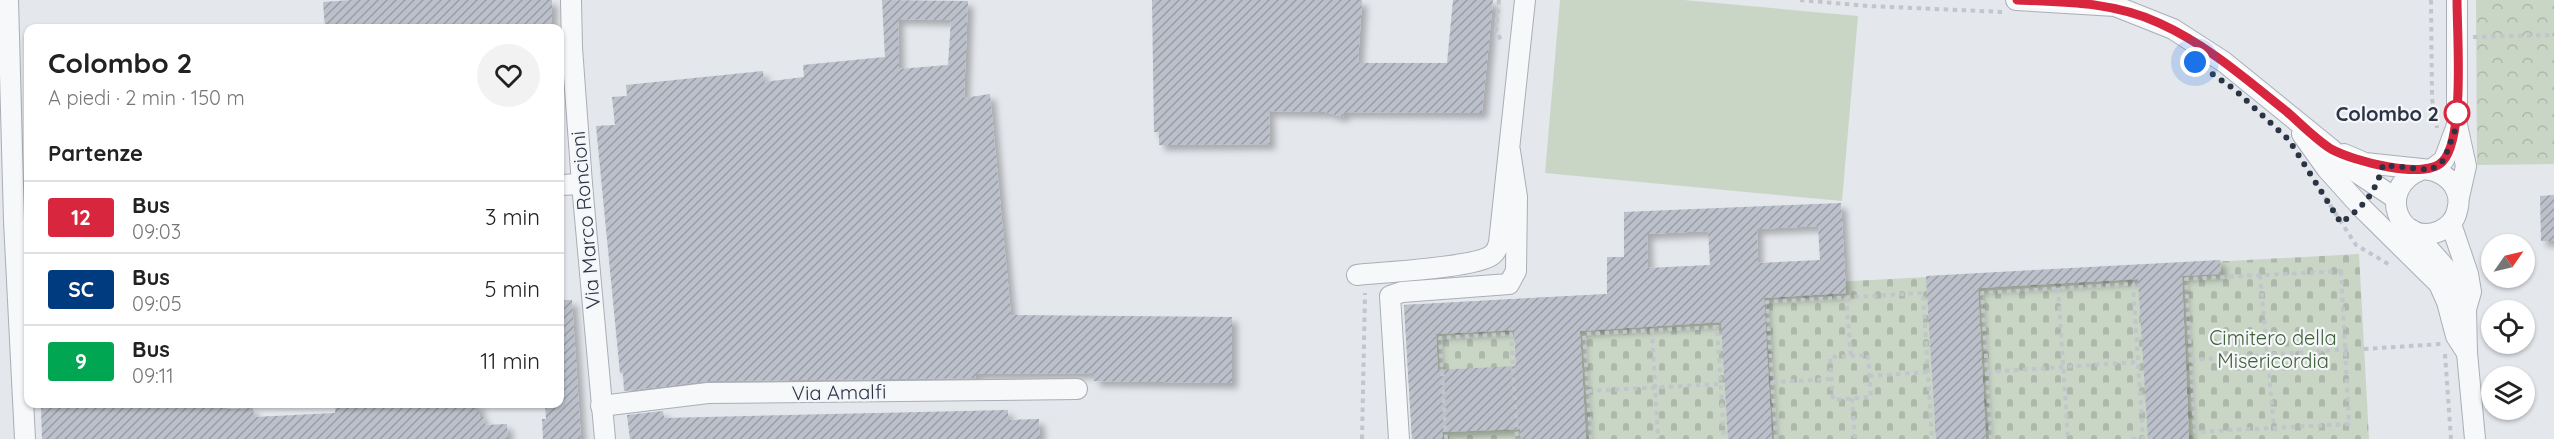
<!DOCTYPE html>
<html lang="it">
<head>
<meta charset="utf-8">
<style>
	body { margin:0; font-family:Quicksand,sans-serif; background:#f2f2f2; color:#222; height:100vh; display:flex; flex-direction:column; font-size:22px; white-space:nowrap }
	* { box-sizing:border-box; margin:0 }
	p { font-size:20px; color:#767676 }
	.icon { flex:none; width:33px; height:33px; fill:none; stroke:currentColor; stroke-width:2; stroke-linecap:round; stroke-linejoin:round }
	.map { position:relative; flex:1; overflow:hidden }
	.sheet { position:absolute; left:24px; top:24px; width:540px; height:384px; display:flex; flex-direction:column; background:#fff; border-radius:12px; box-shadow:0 2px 4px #0004 }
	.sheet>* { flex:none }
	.badge { padding:0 12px; border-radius:4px; font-size:21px; line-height:39px }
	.needle { width:39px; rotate:56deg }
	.fabs { position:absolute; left:2481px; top:234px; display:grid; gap:12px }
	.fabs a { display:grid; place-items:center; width:54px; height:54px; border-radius:50%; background:#fff; box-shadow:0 2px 4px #0004; font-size:30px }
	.you { position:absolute; width:30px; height:30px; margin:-15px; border:4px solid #fff; border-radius:50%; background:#1a73e8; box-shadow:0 0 0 9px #1a73e833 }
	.map>.badge { position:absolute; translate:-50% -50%; box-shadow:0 0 0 3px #fff }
	h2 { padding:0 24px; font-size:22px; line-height:54px }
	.round { display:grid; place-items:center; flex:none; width:63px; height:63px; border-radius:32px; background:#f2f2f2 }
	.summary { display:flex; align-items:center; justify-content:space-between; height:102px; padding:0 24px }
	h1 { font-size:28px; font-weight:700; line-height:45px }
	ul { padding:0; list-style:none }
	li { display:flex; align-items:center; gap:18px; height:72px; padding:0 24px; border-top:2px solid #e0e0e0 }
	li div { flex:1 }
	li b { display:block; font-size:22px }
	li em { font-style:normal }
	li .badge { min-width:66px; font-weight:700; text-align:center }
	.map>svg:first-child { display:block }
	.forest { fill:url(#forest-crowns) }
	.cemetery { fill:url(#cemetery-stones) }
	.garden { fill:#c9d6c5 }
	.building { fill:url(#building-hatch); fill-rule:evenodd; filter:url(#shadow) }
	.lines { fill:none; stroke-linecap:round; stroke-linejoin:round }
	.minor-casing { stroke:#a9aeb7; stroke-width:22 }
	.path { stroke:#c2c5cb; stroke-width:4; stroke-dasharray:4.5 4.5; stroke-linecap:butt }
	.minor { stroke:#f7f8fa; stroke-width:20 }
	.line-casing { stroke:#fff; stroke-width:14 }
	.line { stroke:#d7263d; stroke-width:9 }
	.walk { stroke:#2b3445; stroke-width:6; stroke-dasharray:0 10.8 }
	.stop-dot { fill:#fff; stroke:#d7263d; stroke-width:3 }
	.labels { text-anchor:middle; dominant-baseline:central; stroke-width:4.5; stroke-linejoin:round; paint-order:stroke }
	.stop-label { font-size:20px; font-weight:bold; fill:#2b3445; stroke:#f4f6f9; text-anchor:end }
	.street-label { font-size:20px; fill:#2b3445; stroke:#f4f6f9 }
	.park-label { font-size:20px; fill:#3f6138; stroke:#f4f6f9 }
</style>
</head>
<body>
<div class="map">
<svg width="2554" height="439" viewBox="0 0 2554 439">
	<defs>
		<pattern id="forest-crowns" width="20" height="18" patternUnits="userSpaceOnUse" patternTransform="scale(1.5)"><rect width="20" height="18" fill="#c9d6c5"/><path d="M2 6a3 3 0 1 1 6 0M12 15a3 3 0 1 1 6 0" fill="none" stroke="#adb8ab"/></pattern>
		<pattern id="cemetery-stones" width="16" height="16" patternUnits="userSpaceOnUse" patternTransform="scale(1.5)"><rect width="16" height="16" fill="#c9d6c5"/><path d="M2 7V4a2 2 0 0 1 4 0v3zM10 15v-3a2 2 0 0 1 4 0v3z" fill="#adb8ab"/></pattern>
		<pattern id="building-hatch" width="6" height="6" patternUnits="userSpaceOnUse" patternTransform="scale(1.5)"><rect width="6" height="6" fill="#bbc0ca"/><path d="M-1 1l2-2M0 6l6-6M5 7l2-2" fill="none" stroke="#989da6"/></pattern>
		<filter id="shadow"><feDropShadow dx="5.5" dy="5.5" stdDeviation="3" flood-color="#0004"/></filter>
	</defs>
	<rect width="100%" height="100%" fill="#e4e7ec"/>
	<path class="forest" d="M2476 0H2554V164L2477 165Z"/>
	<path class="cemetery" d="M2359 254 2369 439H1412L1404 305Z"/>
	<path class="garden" d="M1560 0H1684L1858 16 1842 201 1545 173Z"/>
	<g class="building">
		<path d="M351 0H552V28H325L323 2Z"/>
		<path d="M882 0 968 1 964 98 990 94 1011 315 1232 317V383L1094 381V373L976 374V378L708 381 624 391 623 373H620L596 126 615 125 612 97 627 96 626 85 763 71 764 82 804 77 803 65 885 57ZM898 19 951 20 948 65 899 69Z"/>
		<path d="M1152 0H1362L1358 63H1447L1453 0H1493L1482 113 1344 112 1343 117 1325 112 1269 111 1270 144 1159 145V132H1154Z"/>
		<path d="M2554 195V241H2541L2540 196Z"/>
		<path d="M1841 203 1846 293 1764 298 1772 439H1728L1721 322 1580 331 1586 439H1521L1520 429 1442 432 1443 439H1412L1404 305 1607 294V257H1624V212ZM1818 226 1820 260 1758 263 1757 229ZM1708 231 1710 265 1648 268 1647 234ZM1514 330 1516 366 1438 370 1436 334Z"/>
		<path d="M2220 260 2221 274 2182 276 2189 439H2148L2138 279 1978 288 1986 439H1936L1926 276Z"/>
		<path d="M560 300H572L581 439H543L542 419H546L545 404H560Z"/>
		<path d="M41 404H228V409L253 408 254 417 335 413 336 404H479L480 417H484L485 425 507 424 508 439H42Z"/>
		<path d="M1008 410V420L1039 419 1040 439H630L627 415 663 411 664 418Z"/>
	</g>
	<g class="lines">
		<defs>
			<g id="minor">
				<path d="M8 0 14 221 25 439"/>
				<path d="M571 0 572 48 582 184 605 439"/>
				<path d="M2016 0 2115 6 2173 29 2224 62 2330 148 2353 170 2395 198"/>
				<path d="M2457 0V125L2466 166 2459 197"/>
				<path d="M2302 134 2327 169 2362 208 2439 284 2447 302 2456 336 2467 353"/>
				<path d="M2344 154 2365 163 2431 170C2450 175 2463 191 2457 211 2455 220 2448 227 2440 231 2399 248 2375 188 2421 170"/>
				<path d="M2431 170 2444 160 2457 125"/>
				<path d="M560 185 582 184"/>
				<path d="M2451 224 2468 274 2471 292 2466 309 2467 353 2475 439"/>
				<path d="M2412 230 2450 273 2465 308"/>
				<path d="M1357 275C1383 272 1475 268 1492 255 1496 252 1498 247 1499 243L1525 0"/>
				<path d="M601 406 708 393 1077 389"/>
				<path d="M1399 439 1390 296 1402 292 1509 284 1516 271 1517 197 1510 151"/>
			</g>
		</defs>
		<use href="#minor" class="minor-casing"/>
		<g class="path">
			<path d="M1499 0 1496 31 1501 40"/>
			<path d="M1800 0 1868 6 2003 12"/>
			<path d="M2431 0 2432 99 2437 128"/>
			<path d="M2473 37 2554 35"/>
			<path d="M2325 197 2356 245 2390 265"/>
			<path d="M2341 271 2349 424 2195 432 2186 279Z"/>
			<path d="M2260 275 2274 428"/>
			<path d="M2058 288 2068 439"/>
			<path d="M1846 297 1851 356"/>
			<path d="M1652 330 1658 439"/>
			<path d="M2364 349 2441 344"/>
			<path d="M2445 354 2451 439"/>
			<path d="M1868 355 1871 397 1833 400 1830 357Z"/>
			<path d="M2191 360 2350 349"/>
			<path d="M1987 372 2138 362"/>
			<path d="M1869 376 1928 372"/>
			<path d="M1772 382 1831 379"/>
			<path d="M1588 391 1720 384"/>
			<path d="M1852 398 1855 439"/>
			<path d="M1362 439 1365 293"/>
			<path d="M1446 439 1440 338 1511 334 1517 439"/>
			<path d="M1591 439 1584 334 1717 327 1724 439"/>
			<path d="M1776 439 1767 302 1923 293 1932 439"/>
			<path d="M1991 439 1982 293 2133 284 2143 438 2131 439"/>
		</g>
		<use href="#minor" class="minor"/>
	</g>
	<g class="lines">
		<defs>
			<path id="line" d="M2017 0C2066 2 2114 2 2159 23 2206 44 2246 79 2286 111 2300 123 2315 139 2331 149 2353 161 2426 181 2443 161 2465 137 2457 34 2457 0"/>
		</defs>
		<use href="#line" class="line-casing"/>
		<use href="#line" class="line"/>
		<path class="walk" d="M2195 62 2234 89 2289 140 2341 223C2364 206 2375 194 2383 165L2431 170 2444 160 2457 125V102V113"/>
	</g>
	<circle class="stop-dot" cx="2457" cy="113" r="12"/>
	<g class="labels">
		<g class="stop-label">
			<text x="2439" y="113">Colombo 2</text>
		</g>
		<g class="street-label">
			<text transform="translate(585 220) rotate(-95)">Via Marco Roncioni</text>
			<text transform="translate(839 392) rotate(-1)">Via Amalfi</text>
		</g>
		<g class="park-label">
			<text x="2273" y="337">Cimitero della<tspan x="2273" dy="23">Misericordia</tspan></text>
		</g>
	</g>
</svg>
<div class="fabs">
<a><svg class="needle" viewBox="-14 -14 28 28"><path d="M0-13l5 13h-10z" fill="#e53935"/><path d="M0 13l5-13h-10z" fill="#767676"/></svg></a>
<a><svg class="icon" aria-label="locate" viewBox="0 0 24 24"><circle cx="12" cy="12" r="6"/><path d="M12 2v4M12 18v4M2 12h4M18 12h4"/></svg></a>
<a><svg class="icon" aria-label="layers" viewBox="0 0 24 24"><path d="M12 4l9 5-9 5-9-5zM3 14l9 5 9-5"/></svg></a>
</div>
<div class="you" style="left:2195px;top:62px"></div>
<section class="sheet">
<div class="summary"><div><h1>Colombo 2</h1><p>A piedi · 2 min · 150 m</p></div><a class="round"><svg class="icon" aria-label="heart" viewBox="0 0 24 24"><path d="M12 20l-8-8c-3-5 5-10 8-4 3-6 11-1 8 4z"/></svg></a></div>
<h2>Partenze</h2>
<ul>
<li><span class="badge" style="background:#d7263d;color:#fff">12</span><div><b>Bus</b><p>09:03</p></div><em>3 min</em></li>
<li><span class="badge" style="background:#003b80;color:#fff">SC</span><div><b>Bus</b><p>09:05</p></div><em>5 min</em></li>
<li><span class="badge" style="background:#00a651;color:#fff">9</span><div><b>Bus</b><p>09:11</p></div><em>11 min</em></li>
</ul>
</section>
</div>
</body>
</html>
